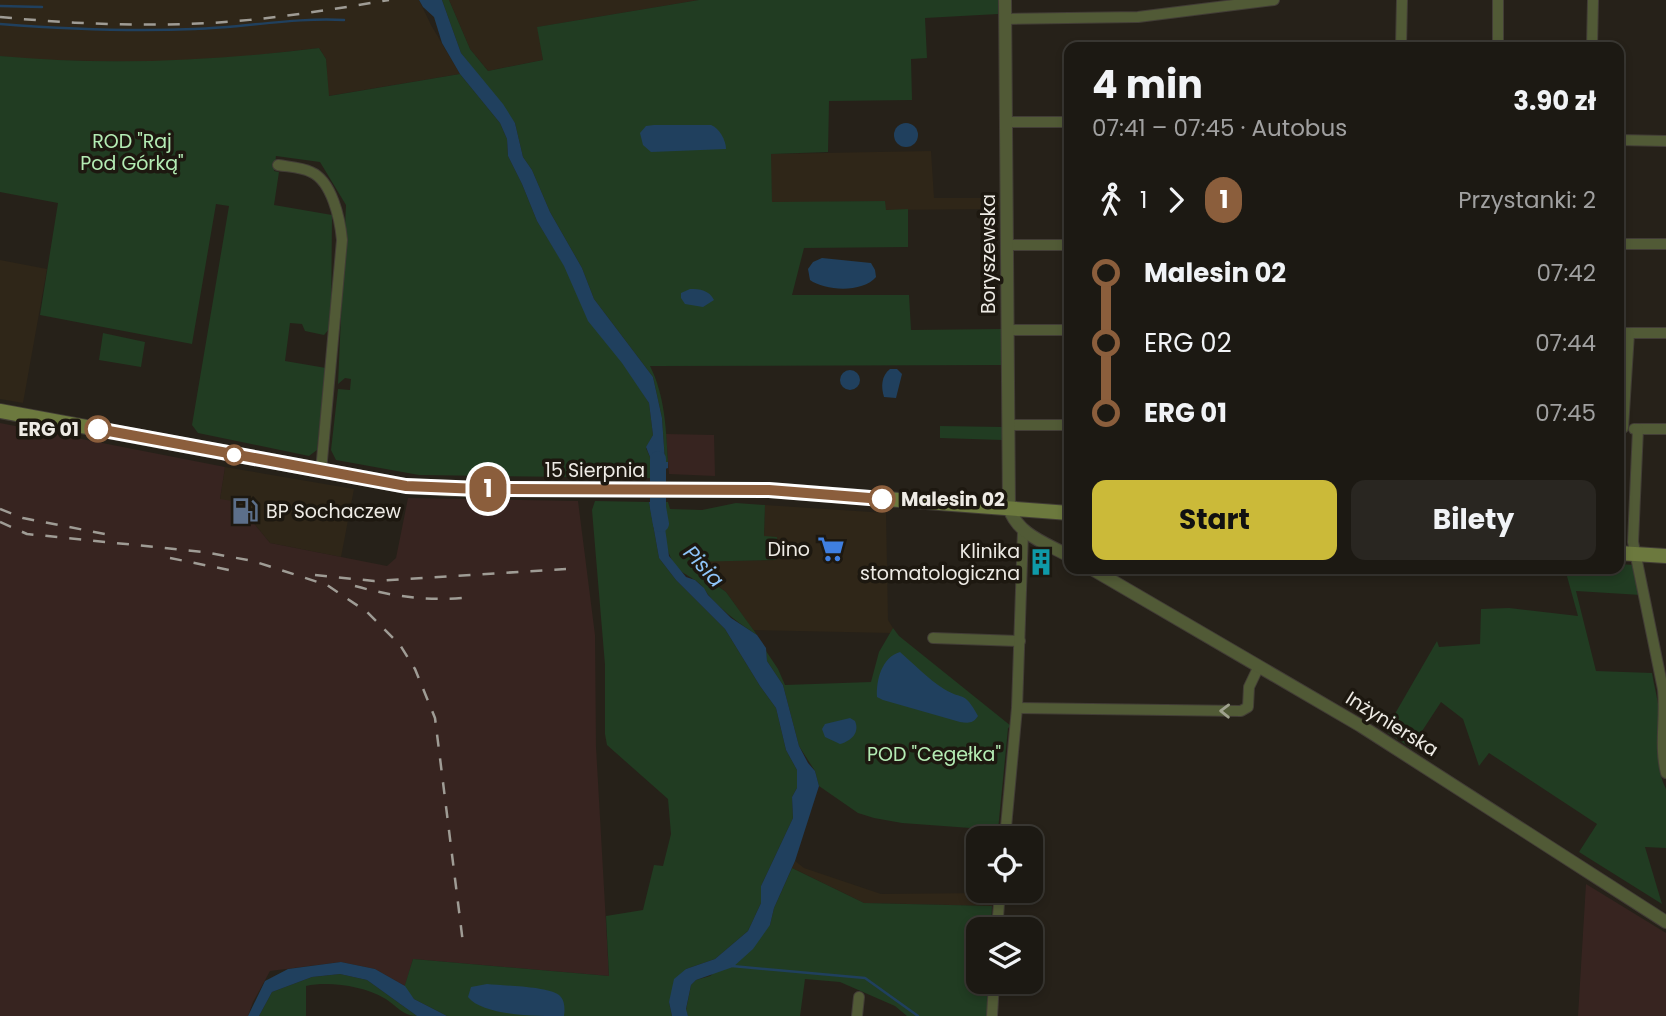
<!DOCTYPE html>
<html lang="pl">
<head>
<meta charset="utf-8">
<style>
	body { margin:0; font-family:Poppins,sans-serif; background:#292621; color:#f1f3f6; height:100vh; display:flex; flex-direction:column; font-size:26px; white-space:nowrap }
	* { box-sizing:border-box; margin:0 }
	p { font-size:23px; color:#a0a0a0 }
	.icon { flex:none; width:38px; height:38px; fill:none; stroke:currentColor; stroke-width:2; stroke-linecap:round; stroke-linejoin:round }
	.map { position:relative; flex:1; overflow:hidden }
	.details { position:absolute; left:1064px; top:42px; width:560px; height:532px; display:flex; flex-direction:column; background:#1c1913; border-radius:14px; box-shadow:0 4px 10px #0003,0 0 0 2px #3a3833 }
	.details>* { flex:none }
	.badge { padding:0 14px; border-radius:23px; font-size:24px; line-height:46px }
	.tools { position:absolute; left:966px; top:826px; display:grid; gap:14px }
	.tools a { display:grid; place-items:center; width:77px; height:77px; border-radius:14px; background:#1c1913; box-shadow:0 4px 10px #0003,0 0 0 2px #3a3833; font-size:35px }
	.map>.badge { position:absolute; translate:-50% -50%; box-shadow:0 0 0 4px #fff }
	.legs { display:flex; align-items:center; gap:10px; height:77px; padding:0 28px; font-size:23px }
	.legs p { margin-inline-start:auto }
	.headline { display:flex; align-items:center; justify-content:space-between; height:119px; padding:0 28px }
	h1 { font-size:38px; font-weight:700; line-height:52px }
	.cta { display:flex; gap:14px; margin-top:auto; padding:14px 28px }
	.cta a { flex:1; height:80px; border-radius:14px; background:#cbba39; color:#111; font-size:28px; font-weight:700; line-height:80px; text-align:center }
	.cta a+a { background:#292621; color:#f1f3f6 }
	ul { padding:0 28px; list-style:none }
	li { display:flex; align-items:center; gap:24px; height:70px; font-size:26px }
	li i { display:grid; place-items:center; width:10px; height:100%; margin:0 9px; background:currentColor }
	li i::after { content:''; width:18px; height:18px; margin:-9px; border:5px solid; border-radius:50%; background:#1c1913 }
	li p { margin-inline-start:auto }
	li:first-child i { background:linear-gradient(#0000 50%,currentColor 0) }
	li:last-child i { background:linear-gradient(currentColor 50%,#0000 0) }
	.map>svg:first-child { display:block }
	.built { fill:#2f2618 }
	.industrial { fill:#372420 }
	.green { fill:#213c22 }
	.water { fill:#20405e }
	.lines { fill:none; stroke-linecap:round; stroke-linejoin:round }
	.stream { stroke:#20405e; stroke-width:2.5 }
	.river { stroke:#20405e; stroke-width:16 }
	.minor-casing { stroke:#423d36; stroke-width:12 }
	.tertiary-casing { stroke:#423d36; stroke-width:14 }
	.secondary-casing { stroke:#423d36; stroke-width:16 }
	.minor { stroke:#515a36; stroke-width:10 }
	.tertiary { stroke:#515a36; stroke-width:12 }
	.secondary { stroke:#6c793e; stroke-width:14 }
	.rail { stroke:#9f9c95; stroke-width:2.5; stroke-dasharray:12 12; stroke-linecap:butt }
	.oneway { stroke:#a0a28e }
	.line-1-casing { stroke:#fff; stroke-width:16 }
	.line-1 { stroke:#8b5e3c; stroke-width:10 }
	.stop-1-dot { fill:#fff; stroke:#8b5e3c; stroke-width:3.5 }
	.labels { text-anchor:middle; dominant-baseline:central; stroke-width:7; stroke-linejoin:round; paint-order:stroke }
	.park-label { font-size:19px; fill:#b4ecb4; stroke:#1d1810 }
	.street-label { font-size:19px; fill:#eeebe5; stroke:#1d1810 }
	.stop-label { font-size:19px; font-weight:bold; fill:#eeebe5; stroke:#1d1810; text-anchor:end }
	.poi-label { font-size:19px; fill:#eeebe5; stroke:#1d1810; text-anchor:end }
	.water-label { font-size:21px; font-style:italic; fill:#8fc5fa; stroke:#1d1810 }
</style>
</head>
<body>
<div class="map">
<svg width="1666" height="1016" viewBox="0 0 1666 1016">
	<rect width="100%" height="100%" fill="#262119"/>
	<g class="built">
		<path d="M0 0H419L431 25 460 74 328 96 326 59 319 48 240 57 151 62 38 60 0 56Z"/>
		<path d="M449 0H699L538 27 543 60 488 71 470 49Z"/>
		<path d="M931 151 934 198H999V209L885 210V201L772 203 770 154Z"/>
		<path d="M0 260 47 269 23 403 0 399Z"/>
		<path d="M225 467 354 489 341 557 270 543 252 521 235 518 220 499Z"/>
		<path d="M765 505 886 513 888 620 893 628 891 633 753 630 726 592 691 567 688 561 775 560 764 536Z"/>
		<path d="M795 861 804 868 881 894 993 893 992 906 864 903 792 868Z"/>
	</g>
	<g class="industrial">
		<path d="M0 423 225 467 220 499 238 502 235 518 252 521 270 543 387 566 396 558 408 498 578 501 595 635 596 747 609 976 413 959 405 986 375 969 341 962 270 971 253 1002 248 1016H0Z"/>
		<path d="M666 434 714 435 715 476 669 474Z"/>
		<path d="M1586 884 1666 933V1016H1578Z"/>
	</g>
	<g class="green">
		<path d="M442 0H449L470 49 488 71 543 60 537 27 699 0H998V14L925 18 927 58 911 59 912 100 829 101 828 152 771 154 772 202 885 201 886 210 908 209V247L804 248 792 295H909L911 330 1002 329V365L650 366C665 396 666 428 668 462H665L662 418 653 377 594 299 582 268 550 212 532 170 523 157 515 123 461 53Z"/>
		<path d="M319 48 326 59 329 96 460 74 500 123 507 139 508 156 522 184 537 221 649 403 653 435 646 448 652 462V478L419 475 336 460 331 450 338 389 350 390 351 379 345 378 338 384 346 205 320 162 276 156 274 171 279 172 274 205 332 215 331 327 324 335 305 331 302 324 290 323 285 361 326 368 317 450 309 456 198 433 192 425 229 206 216 204 192 344 40 315 58 203 0 192V56C107 66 213 61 319 48Z"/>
		<path d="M103 333 145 342 141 367 99 360Z"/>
		<path d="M940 426 1002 427 1003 440 940 438Z"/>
		<path d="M595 501 649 502 659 558 676 580 725 629 760 686 776 708 786 750 797 770V788L792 797 793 818 761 886V903L748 931 715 959 686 969 669 1002 672 1016H447L414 999 404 988 413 959 609 976 606 916 643 910 654 865 663 866 671 834 668 799 607 745 605 734V665L592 510Z"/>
		<path d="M665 502H668L670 509 702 510 736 503 765 505 764 536 777 537 776 560 688 562 691 567 726 592 757 635C740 624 725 613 711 598 707 594 705 589 701 585 691 575 676 573 670 556 663 540 665 519 665 502Z"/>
		<path d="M1619 564 1634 565 1641 595 1576 591 1596 671 1652 673C1654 686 1658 699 1659 712 1661 739 1653 763 1666 789V848L1645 847 1662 904 1579 852 1597 824 1489 753 1479 766 1463 719 1441 702 1411 748 1385 731 1437 641 1439 647 1480 644 1481 609 1509 608 1578 616 1565 569H1619Z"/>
		<path d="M893 628 899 636 1011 726 1008 728 998 830 902 823 874 818 858 813 819 786 815 771 799 746 783 685 767 661 766 651 778 669 785 685 871 682 879 652Z"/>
		<path d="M792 868 864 903 992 906 991 929H978V982H988L987 1016H907L895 1006 840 982 805 979 800 1016H688L686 1010 691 985 696 980 710 976 770 925 774 908Z"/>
		<path d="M340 974 367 980 417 1016C403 1016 396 1005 384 998 363 986 329 981 306 986V1016H259L272 992 312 977Z"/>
	</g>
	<g class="water">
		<path d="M419 0H442L461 53 503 104 515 123 523 157 532 170 550 212 582 268 594 299 653 377 662 418 665 462H668V468L665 469V478H652V462L646 447 653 435 649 403 622 363 588 321 564 266 537 221 522 184 508 156 507 139 500 123 460 74 442 43 434 17 423 7Z"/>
		<circle cx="906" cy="135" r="12"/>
		<path d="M654 125H711C719 128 726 140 726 149L651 152 643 145 640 133 646 126Z"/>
		<path d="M822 258 871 263 875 270 876 277C863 293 825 291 810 280L808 269 813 262Z"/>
		<path d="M690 289C700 289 709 290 714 300L703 307 685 304 681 298V293Z"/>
		<path d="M890 369H897L902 374 896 398 884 397C881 387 881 376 890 369Z"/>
		<circle cx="850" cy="380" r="10"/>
		<path d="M649 502H665V528L669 556 686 577 695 580 704 588 708 595 731 618 757 635 766 648 767 661 783 685 799 746 808 763 815 771 819 786 795 861 774 908 770 925 753 949 733 967 696 980 691 985 686 1009 688 1016H672L669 1002 674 979 686 969 715 959 748 931 761 903V886L793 818 792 797 797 788V770L786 750 776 708 760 686 725 629 676 580 659 558Z"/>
		<path d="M900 652C914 664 928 679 944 689 964 701 964 690 978 716 973 724 968 723 960 722L883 700 877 697C876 680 882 657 900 652Z"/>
		<path d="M850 718 855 721C860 733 851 741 840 744L825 737 822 729 825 724Z"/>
		<path d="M341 962 375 969 405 986 414 999 447 1016H417L367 980 340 974 312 977 272 992 259 1016H248L265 981 288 969Z"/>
		<path d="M487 984C504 986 546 986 559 995 565 1000 565 1009 564 1016 537 1016 483 1016 468 997L471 987Z"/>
	</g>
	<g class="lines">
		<g class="stream">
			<path d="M0 6 42 7"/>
			<path d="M0 24C65 29 129 32 194 29 242 28 296 17 344 20"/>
			<path d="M732 966 865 978 918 1016"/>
		</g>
		<path class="river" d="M658 459V507L661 524"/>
		<defs>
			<g id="minor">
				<path d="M1006 19 1138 17 1274 0"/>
				<path d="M1401 47 1402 0"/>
				<path d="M1498 47V0"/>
				<path d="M1592 47 1593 0"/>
				<path d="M1006 122H1069"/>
				<path d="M1619 140 1666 141"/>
				<path d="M278 165C289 167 301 167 311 172 332 181 340 219 342 240L321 471"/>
				<path d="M1619 244H1666"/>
				<path d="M1007 245H1069"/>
				<path d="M1007 330H1069"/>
				<path d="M1619 333H1666"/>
				<path d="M1008 425H1069"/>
				<path d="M1623 428 1629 333"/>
				<path d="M1634 429H1666"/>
				<path d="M1638 429 1633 542 1663 689C1666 717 1659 746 1666 773"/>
				<path d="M933 638 1020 641"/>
				<path d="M1017 708 1241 711 1248 707 1249 687 1259 666"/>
				<path d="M1005 838 1017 708 1023 531"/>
				<path d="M997 929 1000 891"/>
				<path d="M857 1016 859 997"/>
				<path d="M992 1016 994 982"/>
			</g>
			<g id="tertiary">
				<path d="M1005 0 1009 508C1018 535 1046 543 1069 556"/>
				<path d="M1092 569 1361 726 1666 922"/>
			</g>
			<g id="secondary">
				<path d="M0 411 406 486 453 489 769 490 1069 513"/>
				<path d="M1619 553 1666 556"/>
			</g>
		</defs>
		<use href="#minor" class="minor-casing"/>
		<use href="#tertiary" class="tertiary-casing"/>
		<use href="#secondary" class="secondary-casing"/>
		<use href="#minor" class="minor"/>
		<use href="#tertiary" class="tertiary"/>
		<use href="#secondary" class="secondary"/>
		<g class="rail">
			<path d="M0 17C62 23 125 26 187 24 255 22 323 11 389 0"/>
			<path d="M0 509 23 518 105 534"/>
			<path d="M0 522 27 534 204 552 253 561 327 585 367 612 400 645 415 669 435 718 463 943"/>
			<path d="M170 558 239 572"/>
			<path d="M315 575 374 581 566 569"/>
			<path d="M355 586C391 596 424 601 462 598"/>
		</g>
	</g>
	<defs><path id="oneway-chevron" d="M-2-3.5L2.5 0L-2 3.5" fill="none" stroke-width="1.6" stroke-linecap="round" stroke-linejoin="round" transform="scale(1.75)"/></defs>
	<use class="oneway" href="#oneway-chevron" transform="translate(1225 711) rotate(-179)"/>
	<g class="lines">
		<defs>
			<path id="line-1" d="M98 429 406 486 480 489 769 490 882 499"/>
		</defs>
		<use href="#line-1" class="line-1-casing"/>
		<use href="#line-1" class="line-1"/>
	</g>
	<defs>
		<symbol id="fuel-bare" viewBox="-9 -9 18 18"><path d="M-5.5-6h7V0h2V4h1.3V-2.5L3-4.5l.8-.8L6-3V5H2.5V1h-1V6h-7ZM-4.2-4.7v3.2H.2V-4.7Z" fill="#5c6f8a" stroke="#1d1810" stroke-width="2.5" paint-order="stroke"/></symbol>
		<symbol id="supermarket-bare" viewBox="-9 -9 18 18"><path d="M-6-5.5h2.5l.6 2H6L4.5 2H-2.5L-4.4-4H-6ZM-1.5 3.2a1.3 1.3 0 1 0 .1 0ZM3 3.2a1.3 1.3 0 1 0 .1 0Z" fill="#3f7fe0" stroke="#1d1810" stroke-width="2.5" paint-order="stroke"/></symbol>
		<symbol id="building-bare" viewBox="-9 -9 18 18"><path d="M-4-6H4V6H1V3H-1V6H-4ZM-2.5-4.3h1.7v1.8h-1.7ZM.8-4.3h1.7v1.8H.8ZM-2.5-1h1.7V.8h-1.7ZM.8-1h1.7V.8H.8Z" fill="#0f9aa8" stroke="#1d1810" stroke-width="2.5" paint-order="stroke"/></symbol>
	</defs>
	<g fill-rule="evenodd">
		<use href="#fuel-bare" x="226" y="492" width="38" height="38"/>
		<use href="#supermarket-bare" x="812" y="530" width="38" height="38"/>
		<use href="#building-bare" x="1022" y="543" width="38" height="38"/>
	</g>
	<g class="stop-1-dot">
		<circle cx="98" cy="429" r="12"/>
		<circle cx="234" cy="455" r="9"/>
		<circle cx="882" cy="499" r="12"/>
	</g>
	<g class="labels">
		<g class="park-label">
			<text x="132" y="141">ROD "Raj<tspan x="132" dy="22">Pod Górką"</tspan></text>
			<text x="934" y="754">POD "Cegełka"</text>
		</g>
		<g class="street-label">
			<text transform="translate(988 254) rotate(-90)">Boryszewska</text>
			<text x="595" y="470">15 Sierpnia</text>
			<text transform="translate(1392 724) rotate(32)">Inżynierska</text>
		</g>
		<g class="stop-label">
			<text x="79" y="429">ERG 01</text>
			<text x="901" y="499" text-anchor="start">Malesin 02</text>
		</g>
		<g class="poi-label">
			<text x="266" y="511" text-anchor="start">BP Sochaczew</text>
			<text x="810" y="549">Dino</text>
			<text x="1020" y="551">Klinika<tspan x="1020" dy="22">stomatologiczna</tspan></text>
		</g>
		<g class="water-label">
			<text transform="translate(704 566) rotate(47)">Pisia</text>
		</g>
	</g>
</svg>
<div class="tools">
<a><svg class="icon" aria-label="locate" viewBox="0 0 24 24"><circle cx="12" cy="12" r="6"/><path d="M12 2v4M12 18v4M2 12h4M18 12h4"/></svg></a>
<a><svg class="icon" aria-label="layers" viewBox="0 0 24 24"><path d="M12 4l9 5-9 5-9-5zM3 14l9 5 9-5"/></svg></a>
</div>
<b class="badge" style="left:488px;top:489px;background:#8b5e3c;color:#fff">1</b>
<section class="details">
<div class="headline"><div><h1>4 min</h1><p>07:41 – 07:45 · Autobus</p></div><b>3.90 zł</b></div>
<div class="legs"><svg class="icon" aria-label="walk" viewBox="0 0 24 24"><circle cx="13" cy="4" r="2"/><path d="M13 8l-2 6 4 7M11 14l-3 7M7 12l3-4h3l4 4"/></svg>1<svg class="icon" aria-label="forward" viewBox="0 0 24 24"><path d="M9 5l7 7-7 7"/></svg><b class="badge" style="background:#8b5e3c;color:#fff">1</b><p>Przystanki: 2</p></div>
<ul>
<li><i style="color:#8b5e3c"></i><b>Malesin 02</b><p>07:42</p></li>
<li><i style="color:#8b5e3c"></i><span>ERG 02</span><p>07:44</p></li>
<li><i style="color:#8b5e3c"></i><b>ERG 01</b><p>07:45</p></li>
</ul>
<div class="cta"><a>Start</a><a>Bilety</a></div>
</section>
</div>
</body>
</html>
